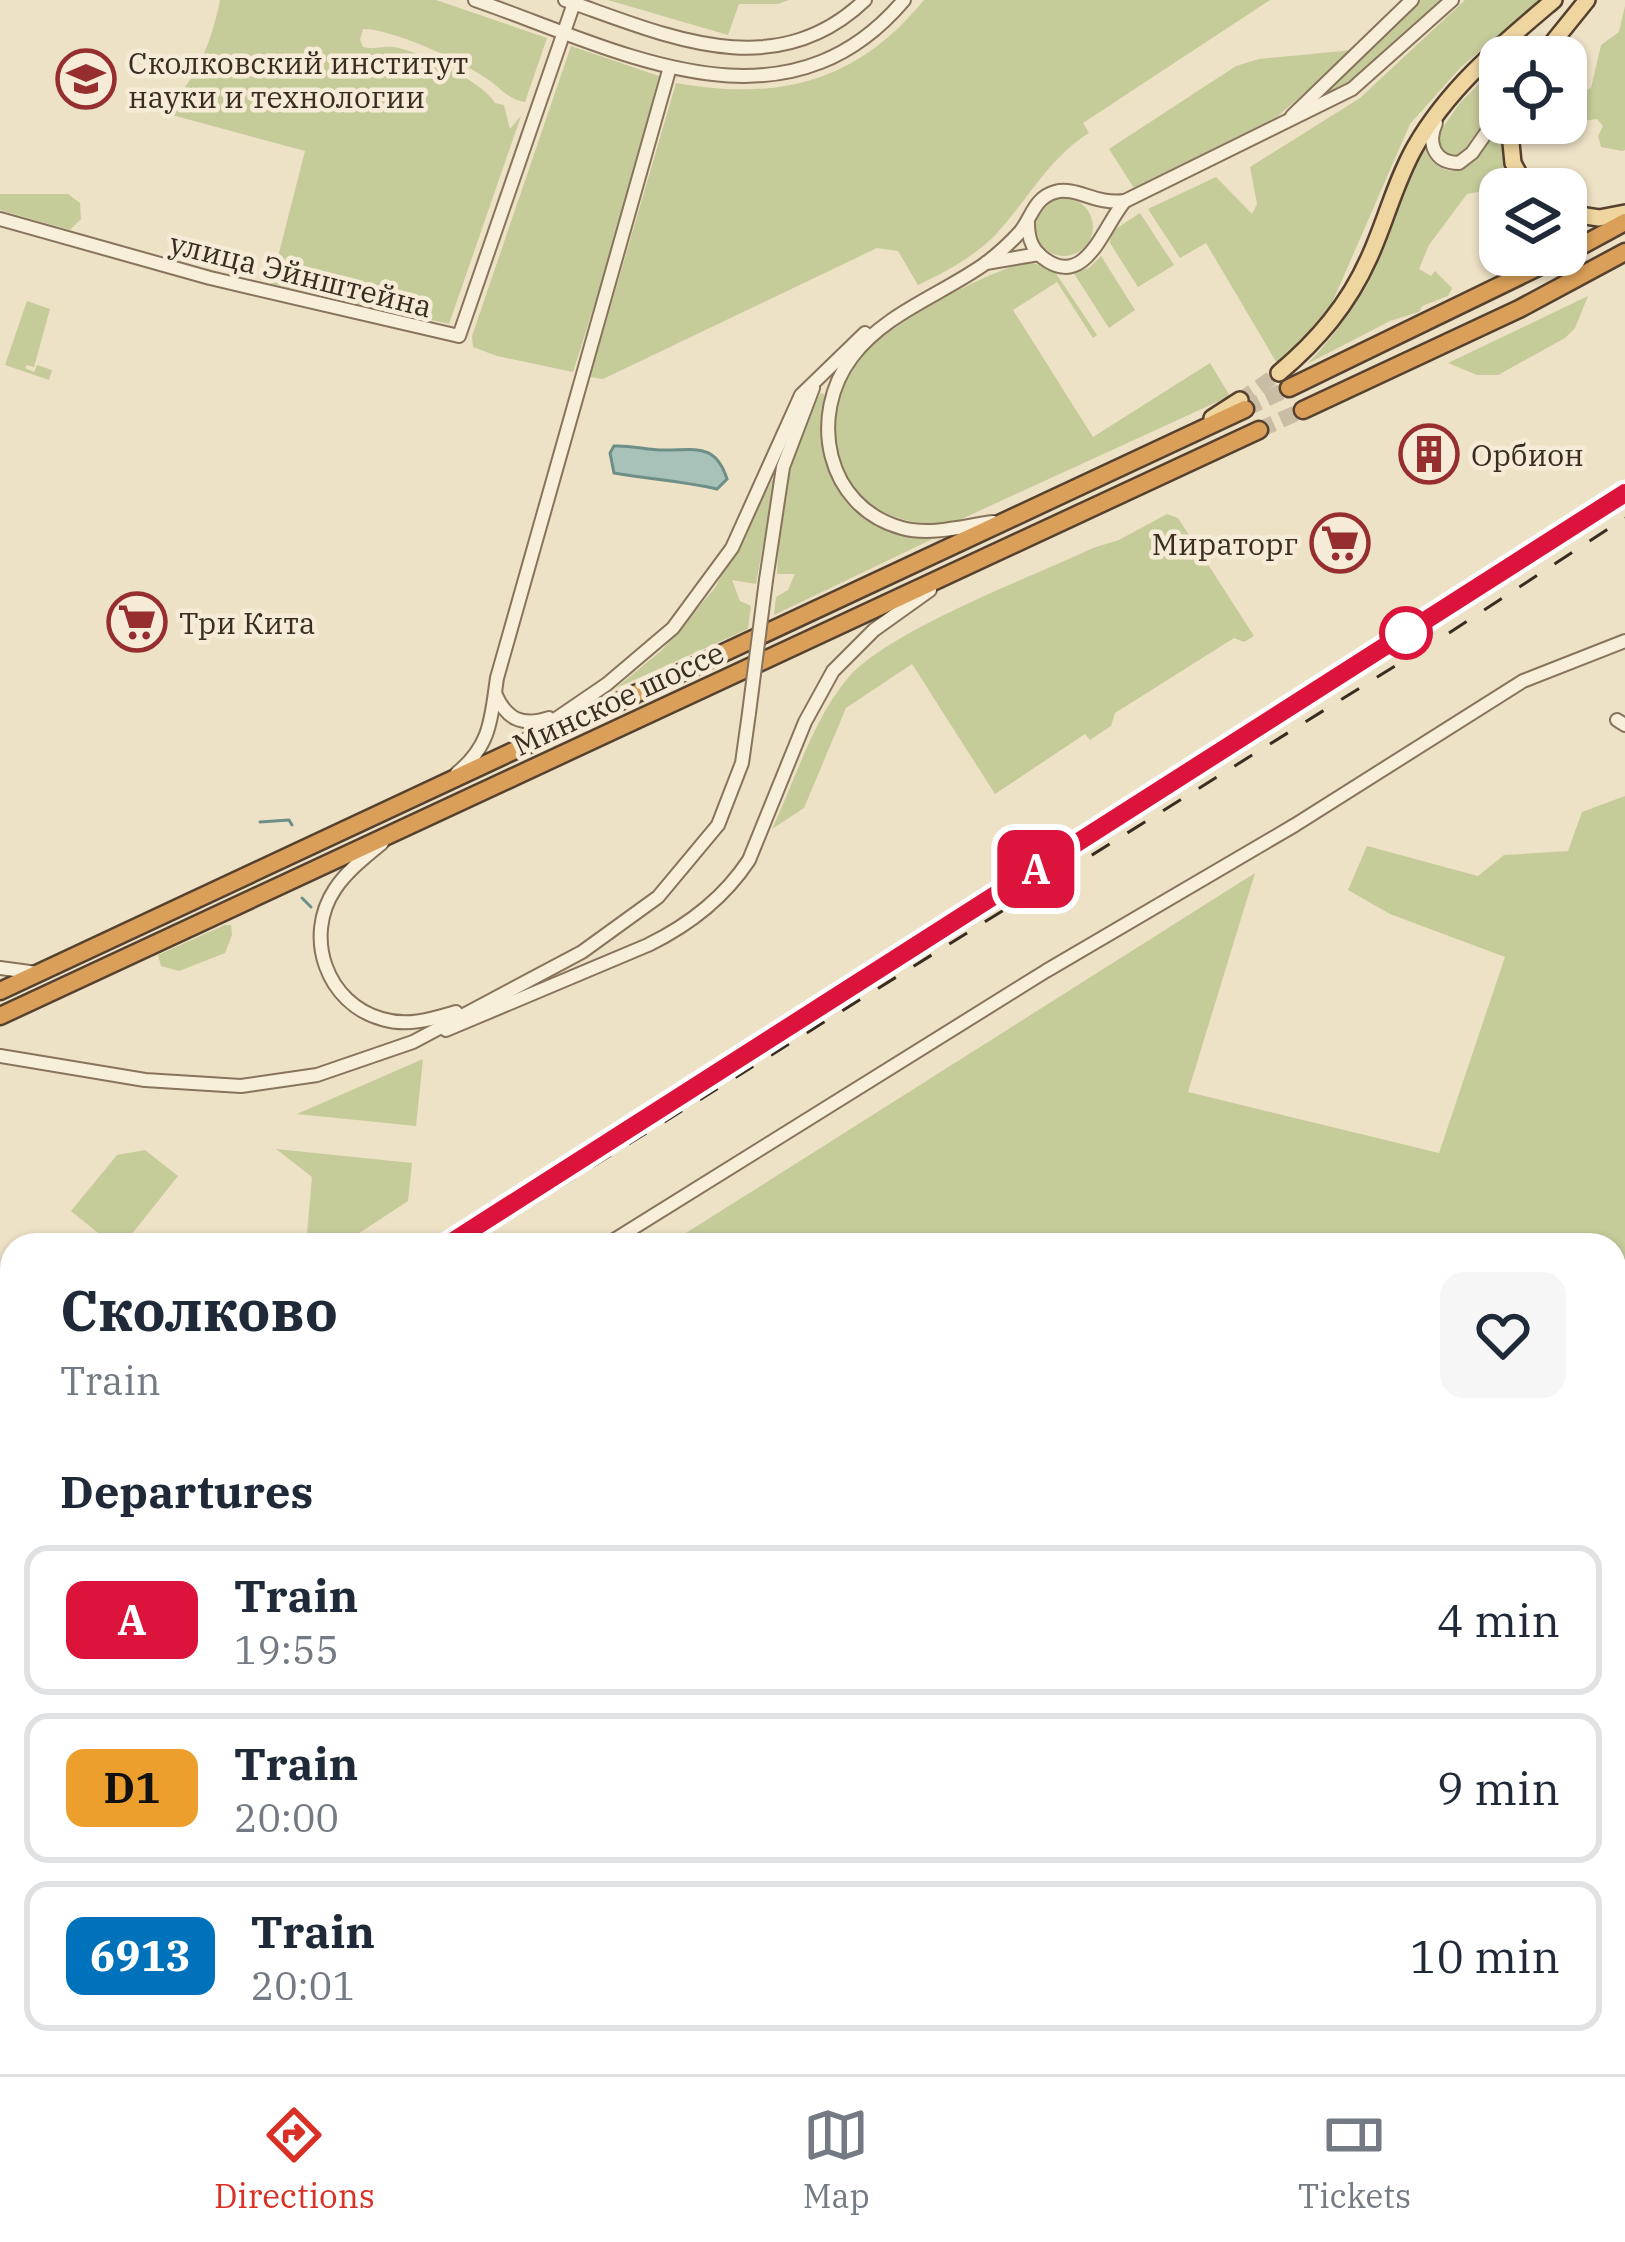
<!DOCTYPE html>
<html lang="en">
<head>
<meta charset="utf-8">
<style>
	body { margin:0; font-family:"IBM Plex Serif",serif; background:#f6f6f7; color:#1f2937; height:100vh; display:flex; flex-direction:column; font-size:45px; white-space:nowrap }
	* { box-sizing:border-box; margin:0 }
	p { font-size:39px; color:#747a83 }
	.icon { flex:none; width:66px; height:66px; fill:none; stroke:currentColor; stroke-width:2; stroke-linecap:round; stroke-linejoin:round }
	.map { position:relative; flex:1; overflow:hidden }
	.drawer { position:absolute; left:0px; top:1233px; width:1626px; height:843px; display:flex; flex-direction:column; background:#fff; border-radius:36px 36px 0 0; box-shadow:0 3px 9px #0004 }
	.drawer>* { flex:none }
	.badge { padding:0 24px; border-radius:18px; font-size:42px; line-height:78px }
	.fabs { position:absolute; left:1479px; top:36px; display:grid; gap:24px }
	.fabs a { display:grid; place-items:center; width:108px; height:108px; border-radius:24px; background:#fff; box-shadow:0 3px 9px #0004; font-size:60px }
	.map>.badge { position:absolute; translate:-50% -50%; box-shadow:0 0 0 6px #fff }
	h2 { padding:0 60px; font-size:45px; line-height:108px }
	.round { display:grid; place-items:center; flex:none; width:126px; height:126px; border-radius:24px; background:#f6f6f7 }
	.summary { display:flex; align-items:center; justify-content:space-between; height:204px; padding:0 60px }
	h1 { font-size:57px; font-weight:800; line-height:90px }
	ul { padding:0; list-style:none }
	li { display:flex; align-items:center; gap:36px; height:150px; margin:0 24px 18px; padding:0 36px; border:6px solid #e0e1e3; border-radius:24px }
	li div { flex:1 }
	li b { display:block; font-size:45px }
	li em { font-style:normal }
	li .badge { min-width:132px; font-weight:700; text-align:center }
	.dock { display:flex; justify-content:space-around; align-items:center; height:168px; border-top:3px solid #e0e1e3; background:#fff; font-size:33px; color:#747a83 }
	.dock a { display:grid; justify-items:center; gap:6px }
	.dock .on { color:#d93025 }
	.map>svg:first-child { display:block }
	.green { fill:#c6cb9a }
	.water { fill:#a8c1b9; stroke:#6e8f87; stroke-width:3 }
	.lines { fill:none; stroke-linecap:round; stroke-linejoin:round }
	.stream { stroke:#6e8f87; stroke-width:3 }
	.major-tunnel { stroke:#c9bda5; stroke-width:15; stroke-dasharray:15 8; stroke-linecap:butt }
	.highway-tunnel { stroke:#c9bda5; stroke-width:16; stroke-dasharray:16 8; stroke-linecap:butt }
	.minor-casing { stroke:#88735c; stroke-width:16 }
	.major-casing { stroke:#564130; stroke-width:20 }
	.highway-casing { stroke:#564130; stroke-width:21 }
	.minor { stroke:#f8efda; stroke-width:12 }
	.major { stroke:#efd5a0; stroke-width:15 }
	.highway { stroke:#daa05a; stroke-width:16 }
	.rail { stroke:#392c20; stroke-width:3; stroke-dasharray:21 21; stroke-linecap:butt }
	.minor-bridge-casing { stroke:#88735c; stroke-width:16; stroke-linecap:butt }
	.minor-bridge { stroke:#f8efda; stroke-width:12 }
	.line-casing { stroke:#fff; stroke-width:27 }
	.line { stroke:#dc143c; stroke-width:18 }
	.stop-dot { fill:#fff; stroke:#dc143c; stroke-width:6 }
	.labels { text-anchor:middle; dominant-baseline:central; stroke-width:9; stroke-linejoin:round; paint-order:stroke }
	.poi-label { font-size:30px; fill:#392c20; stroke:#f5ebd6; text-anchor:start }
	.street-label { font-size:30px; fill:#392c20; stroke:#f5ebd6 }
</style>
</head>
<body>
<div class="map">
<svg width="1625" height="2074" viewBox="0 0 1625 2074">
	<rect width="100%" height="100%" fill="#ede1c6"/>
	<g class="green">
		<path d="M220 0H436L547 38 525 102C508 100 500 87 486 78 459 60 393 29 363 29L360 40 363 47C375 50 381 46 392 47 416 49 485 83 495 103L504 105 510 129 521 116 449 324 271 284 305 151 161 112C195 86 212 41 220 0Z"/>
		<path d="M608 0H789L778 4H739L728 35Z"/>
		<path d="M924 0H1270L1083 123 1089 133C1051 156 1028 199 998 232 976 256 947 271 918 285L898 251 877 248 603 379 590 377 676 83C779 101 856 83 924 0Z"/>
		<path d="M1421 0H1444L1357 79 1311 104Z"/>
		<path d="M1465 0H1540L1461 67 1410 124 1332 303 1312 334 1278 365 1206 243 1180 258 1148 209 1216 177 1252 214 1257 204 1250 167 1360 98Z"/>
		<path d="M1625 6V150L1622 151 1601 147 1598 136 1603 126 1597 119 1574 122 1567 114 1566 103 1591 88 1601 45 1619 32Z"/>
		<path d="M571 46 659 76 610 256 573 372 497 356 473 347 472 336Z"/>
		<path d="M1353 50 1277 117 1134 188 1109 149 1236 66 1259 59Z"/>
		<path d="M1500 62V106L1459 158 1445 157 1437 136 1459 104Z"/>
		<path d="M1501 123 1503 159 1518 189H1500L1499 203 1483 191 1467 194 1429 245 1419 269 1431 276 1435 271 1452 288 1448 296 1422 306 1419 312 1390 321 1307 364C1370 303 1386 220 1424 145 1427 156 1431 163 1442 168 1470 183 1487 139 1501 123Z"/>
		<path d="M0 194H68L80 203 81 219 70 230 0 210Z"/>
		<circle cx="1064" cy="227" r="29"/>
		<path d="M1140 213 1174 265 1138 287 1110 243 1111 232Z"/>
		<path d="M1101 256 1135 310 1109 328 1073 272 1089 268Z"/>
		<path d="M1029 262 1053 269 1097 335 1093 338 1057 282 1013 310 1093 437 1210 363 1230 396 957 521C868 537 804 463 843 378 862 337 986 270 1029 262Z"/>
		<path d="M1588 296 1575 328 1565 338 1498 375H1477L1448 363Z"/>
		<path d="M27 301 50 309 34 367 27 365 25 368 34 372 37 365 52 370 49 380 5 365Z"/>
		<path d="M821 393 826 395C819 434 823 496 867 514 891 523 918 527 943 534L774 615 776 597 788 590 795 574H777C779 512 788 446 821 393Z"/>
		<path d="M776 473 756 584 732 580 740 601 751 606 748 629 616 688 662 650 715 588Z"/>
		<path d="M1167 514 1178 518 1254 636 1244 642 1234 638 1115 713 1111 726 1090 740 1085 734 995 794 912 664 846 708 804 808 772 829C795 780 813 720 847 679 887 631 1032 577 1093 548L1119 540Z"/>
		<path d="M1625 796V2074H483L486 2064H1614V1245H667L1255 873 1188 1092 1439 1153 1505 957 1390 914 1348 890 1367 846 1478 876 1504 855 1568 851 1582 812Z"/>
		<path d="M225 925H231L232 935 225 953 179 971 161 966 158 955Z"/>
		<path d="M423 1059 416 1126 297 1114Z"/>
		<path d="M276 1149 412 1163 408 1201 341 1245H306L312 1177Z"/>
		<path d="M145 1150 178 1176 123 1245H113L71 1211 117 1155Z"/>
	</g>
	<path class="water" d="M614 446C631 445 647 450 663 450 693 451 715 441 727 479L717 489C682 481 648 479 614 473L610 453Z"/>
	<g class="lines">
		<g class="stream">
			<path d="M260 822 289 820 292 825"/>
			<path d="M302 898 311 907"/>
		</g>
		<path class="major-tunnel" d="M1240 400 1279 373"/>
		<g class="highway-tunnel">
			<path d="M1245 409 1289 388"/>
			<path d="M1259 430 1303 410"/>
		</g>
		<defs>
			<g id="minor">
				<path d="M475 0C617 49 783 143 904 0"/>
				<path d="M565 0C665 35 774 87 865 0"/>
				<path d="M1292 116 1412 0"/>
				<path d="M1436 123C1427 143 1434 163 1459 163L1472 153 1500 113"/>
				<path d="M0 219 210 278 459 336 574 3"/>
				<path d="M1028 223C1028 237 1031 248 1042 257 1086 292 1104 224 1125 201"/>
				<path d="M986 263 1039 254"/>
				<path d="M993 522C964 526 931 536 902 528 825 507 808 415 852 357 885 313 943 294 986 263 998 254 1010 243 1020 232 1032 217 1034 198 1055 192 1077 186 1094 205 1125 201L1352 89 1452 0"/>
				<path d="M766 580 783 467 813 388"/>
				<path d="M495 693C506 719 522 727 549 718"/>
				<path d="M1617 720 1625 725"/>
				<path d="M525 740 607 684 673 628 732 548 801 395 865 333"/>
				<path d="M457 773C491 745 491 719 497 678L670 67"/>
				<path d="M382 843C365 857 347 871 335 889 303 937 327 1004 382 1019 408 1027 432 1019 456 1012"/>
				<path d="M0 968 37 973"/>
				<path d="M446 1030 648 945C689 925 724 898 749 860L805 722 833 671 874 630 930 590"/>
				<path d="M0 1056 145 1080 241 1086 317 1075 413 1042 582 952 658 897 718 825 742 763 749 713"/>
				<path d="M606 1245 1046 971 1295 825 1523 681 1625 641"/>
				<path d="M0 1594 12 1586"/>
				<path d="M321 2074 322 2064"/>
				<path d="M359 2074 361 2064"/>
			</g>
			<g id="major">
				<path d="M1541 57 1587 0"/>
				<path d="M1509 123 1513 163 1527 189"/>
				<path d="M1566 213 1599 218 1625 213"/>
				<path d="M1279 373C1318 340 1348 305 1369 258 1386 221 1395 182 1415 147 1449 87 1502 44 1554 0"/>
				<path d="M1212 418 1240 400"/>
			</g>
			<g id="highway">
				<path d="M1566 254 1625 222"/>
				<path d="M1289 388 1563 255"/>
				<path d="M1303 410 1519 309 1625 252"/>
				<path d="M0 991 1245 409"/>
				<path d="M0 1016 1259 430"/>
			</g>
		</defs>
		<use href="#minor" class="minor-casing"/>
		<use href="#major" class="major-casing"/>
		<use href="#highway" class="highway-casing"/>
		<use href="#minor" class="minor"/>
		<use href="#major" class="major"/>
		<use href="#highway" class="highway"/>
		<g class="rail">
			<path d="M1432 608 1625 484"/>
			<path d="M1449 633 1625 518"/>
			<path d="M486 1233 1403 661"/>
			<path d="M435 1245 1388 637"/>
			<path d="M0 1510 12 1504"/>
			<path d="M0 1537 12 1532"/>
		</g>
		<defs>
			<path id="minor-bridge" d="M749 713 766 580"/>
		</defs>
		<use href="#minor-bridge" class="minor-bridge-casing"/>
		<use href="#minor-bridge" class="minor-bridge"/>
	</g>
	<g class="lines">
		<defs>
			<path id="line" d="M447 1245 1625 493"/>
		</defs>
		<use href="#line" class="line-casing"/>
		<use href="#line" class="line"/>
	</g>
	<defs>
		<symbol id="university-ring" viewBox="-11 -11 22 22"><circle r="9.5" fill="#f5ebd6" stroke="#962e30" stroke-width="1.5"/><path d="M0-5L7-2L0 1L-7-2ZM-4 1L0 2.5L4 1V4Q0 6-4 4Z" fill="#962e30"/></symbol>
		<symbol id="building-ring" viewBox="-11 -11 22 22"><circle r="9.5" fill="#f5ebd6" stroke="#962e30" stroke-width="1.5"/><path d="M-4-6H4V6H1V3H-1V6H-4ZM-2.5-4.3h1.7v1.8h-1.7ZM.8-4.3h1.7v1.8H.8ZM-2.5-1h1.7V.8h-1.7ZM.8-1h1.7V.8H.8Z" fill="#962e30"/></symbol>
		<symbol id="supermarket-ring" viewBox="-11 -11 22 22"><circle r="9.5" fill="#f5ebd6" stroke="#962e30" stroke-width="1.5"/><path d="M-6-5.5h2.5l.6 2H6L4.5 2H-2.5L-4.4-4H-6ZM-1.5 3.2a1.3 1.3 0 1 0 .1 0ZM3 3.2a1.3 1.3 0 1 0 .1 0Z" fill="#962e30"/></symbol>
	</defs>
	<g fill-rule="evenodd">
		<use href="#university-ring" x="53" y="46" width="66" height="66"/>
		<use href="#building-ring" x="1396" y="421" width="66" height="66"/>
		<use href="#supermarket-ring" x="1307" y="510" width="66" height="66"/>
		<use href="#supermarket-ring" x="104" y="589" width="66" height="66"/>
	</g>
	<circle class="stop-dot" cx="1406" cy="633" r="24"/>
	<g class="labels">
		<g class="poi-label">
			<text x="128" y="62">Сколковский институт<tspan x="128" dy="34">науки и технологии</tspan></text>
			<text x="1471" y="454">Орбион</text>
			<text x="1298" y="543" text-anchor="end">Мираторг</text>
			<text x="179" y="622">Три Кита</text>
		</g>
		<g class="street-label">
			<text transform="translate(301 274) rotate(14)">улица Эйнштейна</text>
			<text transform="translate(618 698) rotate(-25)">Минское шоссе</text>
		</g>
	</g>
</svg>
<div class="fabs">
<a><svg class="icon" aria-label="locate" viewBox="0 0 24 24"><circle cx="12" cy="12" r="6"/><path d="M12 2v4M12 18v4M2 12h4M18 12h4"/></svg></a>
<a><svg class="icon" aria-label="layers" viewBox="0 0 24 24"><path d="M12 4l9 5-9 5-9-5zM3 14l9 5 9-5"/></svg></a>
</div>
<b class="badge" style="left:1036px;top:869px;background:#dc143c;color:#fff">A</b>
<section class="drawer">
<div class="summary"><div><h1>Сколково</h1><p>Train</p></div><a class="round"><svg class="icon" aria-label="heart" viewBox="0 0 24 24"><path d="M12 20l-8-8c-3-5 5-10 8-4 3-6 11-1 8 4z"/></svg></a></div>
<h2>Departures</h2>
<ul>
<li><span class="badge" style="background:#dc143c;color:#fff">A</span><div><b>Train</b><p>19:55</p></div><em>4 min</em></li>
<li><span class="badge" style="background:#ed9f2d;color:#111">D1</span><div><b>Train</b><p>20:00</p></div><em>9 min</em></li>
<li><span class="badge" style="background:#0072bc;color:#fff">6913</span><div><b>Train</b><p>20:01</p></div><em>10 min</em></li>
</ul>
</section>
</div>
<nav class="dock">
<a class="on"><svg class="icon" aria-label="directions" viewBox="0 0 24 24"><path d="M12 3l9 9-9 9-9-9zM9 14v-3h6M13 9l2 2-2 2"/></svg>Directions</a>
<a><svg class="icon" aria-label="map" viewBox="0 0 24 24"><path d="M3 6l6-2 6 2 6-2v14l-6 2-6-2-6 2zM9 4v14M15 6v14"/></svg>Map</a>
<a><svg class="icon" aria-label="tickets" viewBox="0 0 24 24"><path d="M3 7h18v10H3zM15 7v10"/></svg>Tickets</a>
</nav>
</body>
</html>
